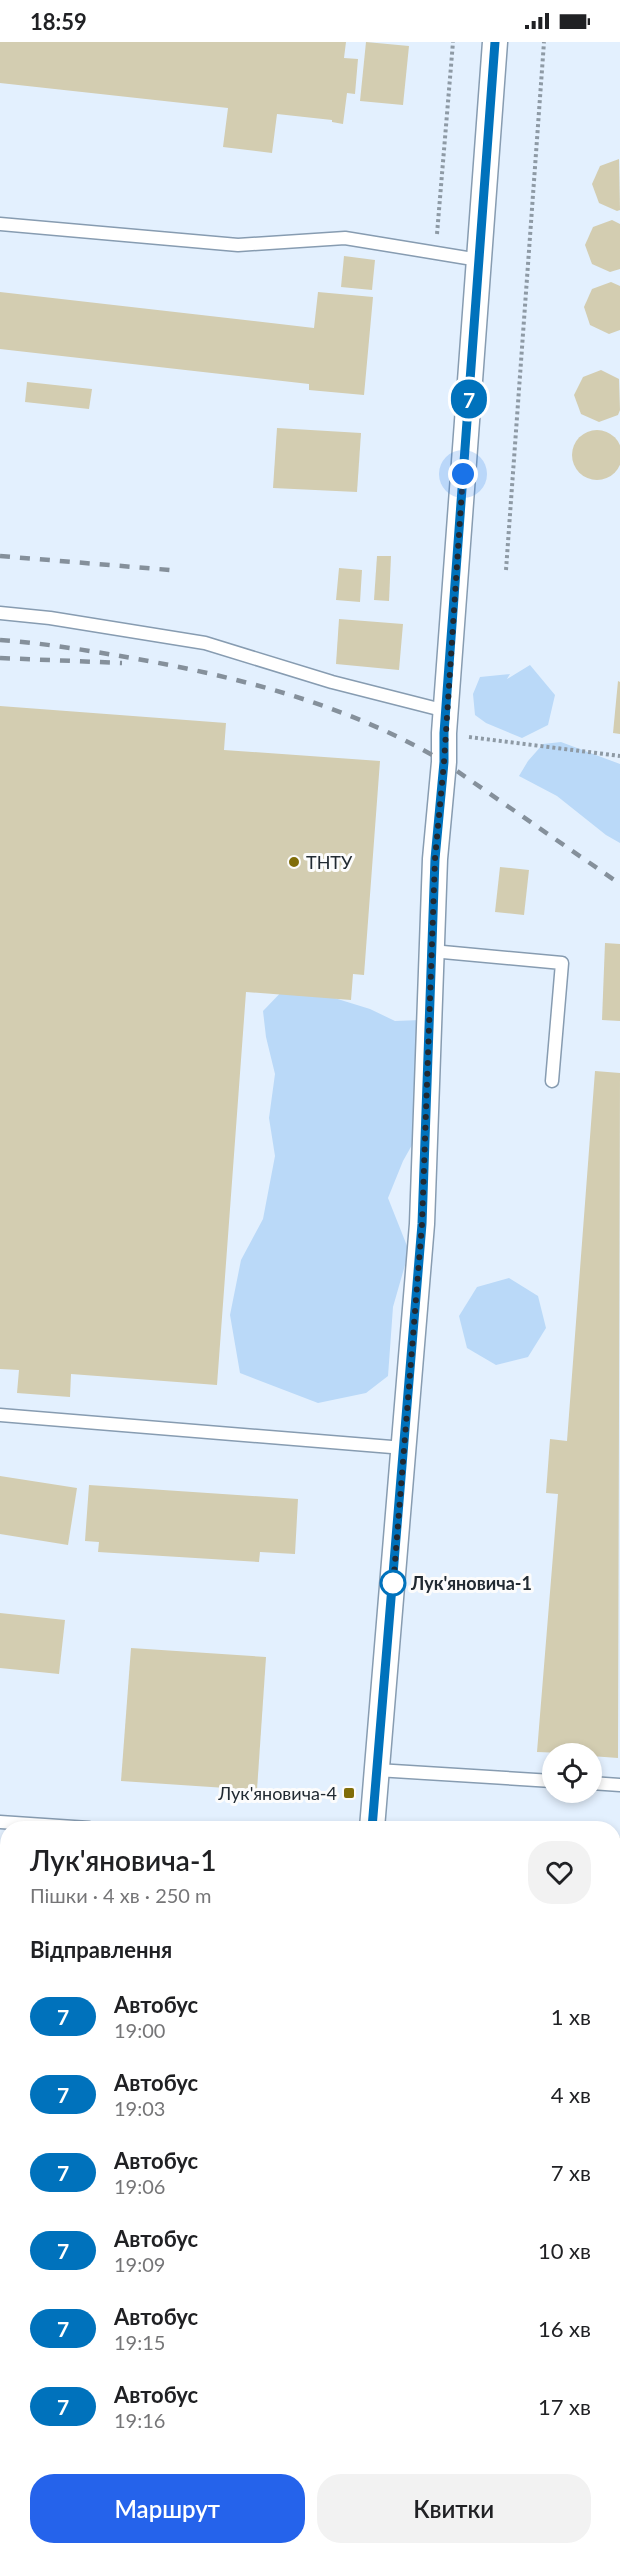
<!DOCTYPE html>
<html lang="uk">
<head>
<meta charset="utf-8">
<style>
	body { margin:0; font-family:Lato,sans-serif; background:#f2f2f2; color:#202124; height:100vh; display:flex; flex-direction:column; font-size:22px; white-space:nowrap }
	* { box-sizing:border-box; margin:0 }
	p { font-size:20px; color:#757577 }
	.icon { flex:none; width:33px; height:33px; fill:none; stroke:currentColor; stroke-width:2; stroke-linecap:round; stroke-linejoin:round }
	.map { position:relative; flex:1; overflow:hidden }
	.side { position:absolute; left:0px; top:1779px; width:621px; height:734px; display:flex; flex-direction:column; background:#fff; border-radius:24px 24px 0 0; box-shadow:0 3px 9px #0003 }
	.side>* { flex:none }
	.badge { padding:0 12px; border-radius:20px; font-size:21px; line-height:39px }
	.buttons { position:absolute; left:542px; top:1701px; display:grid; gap:12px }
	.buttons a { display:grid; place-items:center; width:60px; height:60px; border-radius:50%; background:#fff; box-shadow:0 3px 9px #0003; font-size:30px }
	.you { position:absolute; width:30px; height:30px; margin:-15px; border:4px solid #fff; border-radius:50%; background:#1a73e8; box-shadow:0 0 0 9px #1a73e833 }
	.map>.badge { position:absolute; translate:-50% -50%; box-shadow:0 0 0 3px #fff }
	h2 { padding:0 30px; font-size:22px; line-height:54px }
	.round { display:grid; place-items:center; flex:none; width:63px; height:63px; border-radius:24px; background:#f2f2f2 }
	.overview { display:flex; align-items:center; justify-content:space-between; height:102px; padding:0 30px }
	h1 { font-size:28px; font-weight:600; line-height:45px }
	.cta { display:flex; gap:12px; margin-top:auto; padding:12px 30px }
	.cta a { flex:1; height:69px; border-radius:24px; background:#2563eb; color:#fff; font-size:24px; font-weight:600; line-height:69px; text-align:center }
	.cta a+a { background:#f2f2f2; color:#202124 }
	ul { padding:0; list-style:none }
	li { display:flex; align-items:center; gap:18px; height:78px; padding:0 30px }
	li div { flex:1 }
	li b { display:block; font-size:22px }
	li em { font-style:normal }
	li .badge { min-width:66px; font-weight:700; text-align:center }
	.status { display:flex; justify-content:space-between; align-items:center; height:42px; padding:0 30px; background:#fff; direction:ltr }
	.status svg { height:16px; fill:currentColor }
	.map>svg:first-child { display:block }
	.green { fill:#bad9f8 }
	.building { fill:#d3cdb1 }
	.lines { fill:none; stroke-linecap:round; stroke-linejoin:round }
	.lane-casing { stroke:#879cb1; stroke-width:15 }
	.street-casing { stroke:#879cb1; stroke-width:27 }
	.path { stroke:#8e9aa5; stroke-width:4; stroke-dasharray:3 3; stroke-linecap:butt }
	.lane { stroke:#fff; stroke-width:12 }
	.street { stroke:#fff; stroke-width:24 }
	.rail { stroke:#85909b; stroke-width:4.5; stroke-dasharray:10 10; stroke-linecap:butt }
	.line-casing { stroke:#fff; stroke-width:14 }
	.line { stroke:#0072bc; stroke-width:9 }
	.walk { stroke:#212a32; stroke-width:6; stroke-dasharray:0 10.8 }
	.poi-dot { fill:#806d09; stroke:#fcfcfc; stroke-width:2 }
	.stop-dot { fill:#fff; stroke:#0072bc; stroke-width:3 }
	.labels { text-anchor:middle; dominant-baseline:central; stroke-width:6; stroke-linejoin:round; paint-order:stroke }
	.poi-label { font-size:18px; fill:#212a32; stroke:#fcfcfc; text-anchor:start }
	.stop-label { font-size:18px; font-weight:bold; fill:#212a32; stroke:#fcfcfc; text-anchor:start }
</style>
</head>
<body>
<div class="status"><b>18:59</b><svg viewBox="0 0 49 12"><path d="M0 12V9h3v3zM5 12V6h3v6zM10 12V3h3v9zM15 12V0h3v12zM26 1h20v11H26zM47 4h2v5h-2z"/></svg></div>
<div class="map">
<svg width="620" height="2512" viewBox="0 0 620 2512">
	<rect width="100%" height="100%" fill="#e3f0fe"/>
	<g class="green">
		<path d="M530 623 555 653 548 683 522 696 486 681 475 673 473 652 480 635 510 632 507 637Z"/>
		<path d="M561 700 620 722V801L606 793 557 754 519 734 528 719 543 702Z"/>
		<path d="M289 942 370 967 395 979 421 978V1087L403 1119 388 1156 409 1209 393 1265 388 1334 366 1351 318 1361 240 1331 230 1273 241 1218 263 1177 275 1114 269 1076 275 1032 266 995 263 969Z"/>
		<path d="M509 1236 538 1254 546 1286 528 1315 496 1323 467 1306 459 1274 477 1245Z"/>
	</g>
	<g class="building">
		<path d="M0 0H346L344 16 358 17 355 52 347 51 343 82 332 80V78L277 72 272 111 223 105 228 66 0 41Z"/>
		<path d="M366 0 409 4 403 63 360 59Z"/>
		<path d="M619 117 620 168 617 169 599 161 592 142 600 124Z"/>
		<path d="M612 178 620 182V227L610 230 592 222 585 203 593 185Z"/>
		<path d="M344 214 375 218 372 248 341 245Z"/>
		<path d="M611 240 620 244V288L609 292 590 283 584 265 592 247Z"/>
		<path d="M0 250 314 286 318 250 373 255 364 353 309 348V342L0 307Z"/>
		<path d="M601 328 619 337 620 368 618 373 599 380 581 372 574 353 583 335Z"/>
		<path d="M27 340 92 347 89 367 25 360Z"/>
		<path d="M277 386 361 391 357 450 273 446Z"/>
		<circle cx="597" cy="413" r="25"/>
		<path d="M377 514H391L389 559 374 558Z"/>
		<path d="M339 526 362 528 360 560 336 558Z"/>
		<path d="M339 577 403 582 399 628 336 622Z"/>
		<path d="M618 639 620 640V692L613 691Z"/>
		<path d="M0 664 226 681 224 708 380 719 364 933 353 932 351 958 246 950 217 1343 71 1332 70 1355 17 1351 19 1328 0 1327Z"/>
		<path d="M500 825 529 828 524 873 495 870Z"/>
		<path d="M605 901 620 902V979L602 978Z"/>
		<path d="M595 1029 620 1031 618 1716 591 1714V1712L537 1710 558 1452 546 1451 550 1397 567 1399Z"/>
		<path d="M0 1434 77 1446 68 1503 0 1492Z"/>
		<path d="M89 1443 298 1457 295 1512 260 1510 259 1520 98 1510 99 1500 85 1499Z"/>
		<path d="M0 1571 65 1578 59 1632 0 1626Z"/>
		<path d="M131 1606 266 1615 257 1748 121 1739Z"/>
		<path d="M614 1794 620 1795V2512H474V2505H614Z"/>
		<path d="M0 1805 8 1806V2505H236V2512H0Z"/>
	</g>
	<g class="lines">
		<defs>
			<g id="lane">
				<path d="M0 182 238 203 345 196 479 218"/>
				<path d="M0 571 50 576 205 601 332 640 446 669"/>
				<path d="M432 909 562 921 552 1039"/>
				<path d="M0 1373 404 1406"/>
				<path d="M377 1728 552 1739"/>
				<path d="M591 1741 620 1743"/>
				<path d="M0 1780 89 1786"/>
			</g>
			<g id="street">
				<path d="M372 1786 422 1182 435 817 444 720V691L495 0"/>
				<path d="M313 2512V2505"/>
			</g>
		</defs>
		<use href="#lane" class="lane-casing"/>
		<use href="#street" class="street-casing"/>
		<g class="path">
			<path d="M437 192 453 0"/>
			<path d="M506 528 544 0"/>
			<path d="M469 695 620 714"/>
		</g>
		<use href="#lane" class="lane"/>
		<use href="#street" class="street"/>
		<g class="rail">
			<path d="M0 514 170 528"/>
			<path d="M0 598C42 601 85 608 126 615 235 634 348 662 444 720L620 842"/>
			<path d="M0 616 122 621"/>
		</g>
	</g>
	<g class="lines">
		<defs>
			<path id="line" d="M372 1786 422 1182 435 817 444 720V691L495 0"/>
		</defs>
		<use href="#line" class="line-casing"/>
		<use href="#line" class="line"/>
		<path class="walk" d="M393 1541V1545L422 1182 435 817 444 720 463 432"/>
	</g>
	<g class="poi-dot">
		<circle cx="294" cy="820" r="6"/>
		<rect x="343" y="1745" width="12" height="12" rx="3"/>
	</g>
	<circle class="stop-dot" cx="393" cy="1541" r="12"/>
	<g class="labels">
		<g class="poi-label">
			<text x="306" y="820">ТНТУ</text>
			<text x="337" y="1751" text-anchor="end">Лук'яновича-4</text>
		</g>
		<g class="stop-label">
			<text x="411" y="1541">Лук'яновича-1</text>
		</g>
	</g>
</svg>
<div class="buttons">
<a><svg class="icon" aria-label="locate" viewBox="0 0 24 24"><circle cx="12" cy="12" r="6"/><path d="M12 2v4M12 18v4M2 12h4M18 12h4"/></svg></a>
</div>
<div class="you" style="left:463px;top:432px"></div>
<b class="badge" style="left:469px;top:357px;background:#0072bc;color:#fff">7</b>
<section class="side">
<div class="overview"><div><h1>Лук'яновича-1</h1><p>Пішки · 4 хв · 250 m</p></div><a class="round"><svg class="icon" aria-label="heart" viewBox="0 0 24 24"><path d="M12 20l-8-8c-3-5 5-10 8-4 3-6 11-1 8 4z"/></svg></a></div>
<h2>Відправлення</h2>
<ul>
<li><span class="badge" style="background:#0072bc;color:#fff">7</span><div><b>Автобус</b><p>19:00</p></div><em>1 хв</em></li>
<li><span class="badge" style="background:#0072bc;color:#fff">7</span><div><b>Автобус</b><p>19:03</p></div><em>4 хв</em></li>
<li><span class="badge" style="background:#0072bc;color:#fff">7</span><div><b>Автобус</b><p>19:06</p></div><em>7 хв</em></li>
<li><span class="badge" style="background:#0072bc;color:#fff">7</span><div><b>Автобус</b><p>19:09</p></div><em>10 хв</em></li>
<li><span class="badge" style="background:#0072bc;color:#fff">7</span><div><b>Автобус</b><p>19:15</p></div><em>16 хв</em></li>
<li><span class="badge" style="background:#0072bc;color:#fff">7</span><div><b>Автобус</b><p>19:16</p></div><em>17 хв</em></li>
</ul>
<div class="cta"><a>Маршрут</a><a>Квитки</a></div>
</section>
</div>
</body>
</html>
